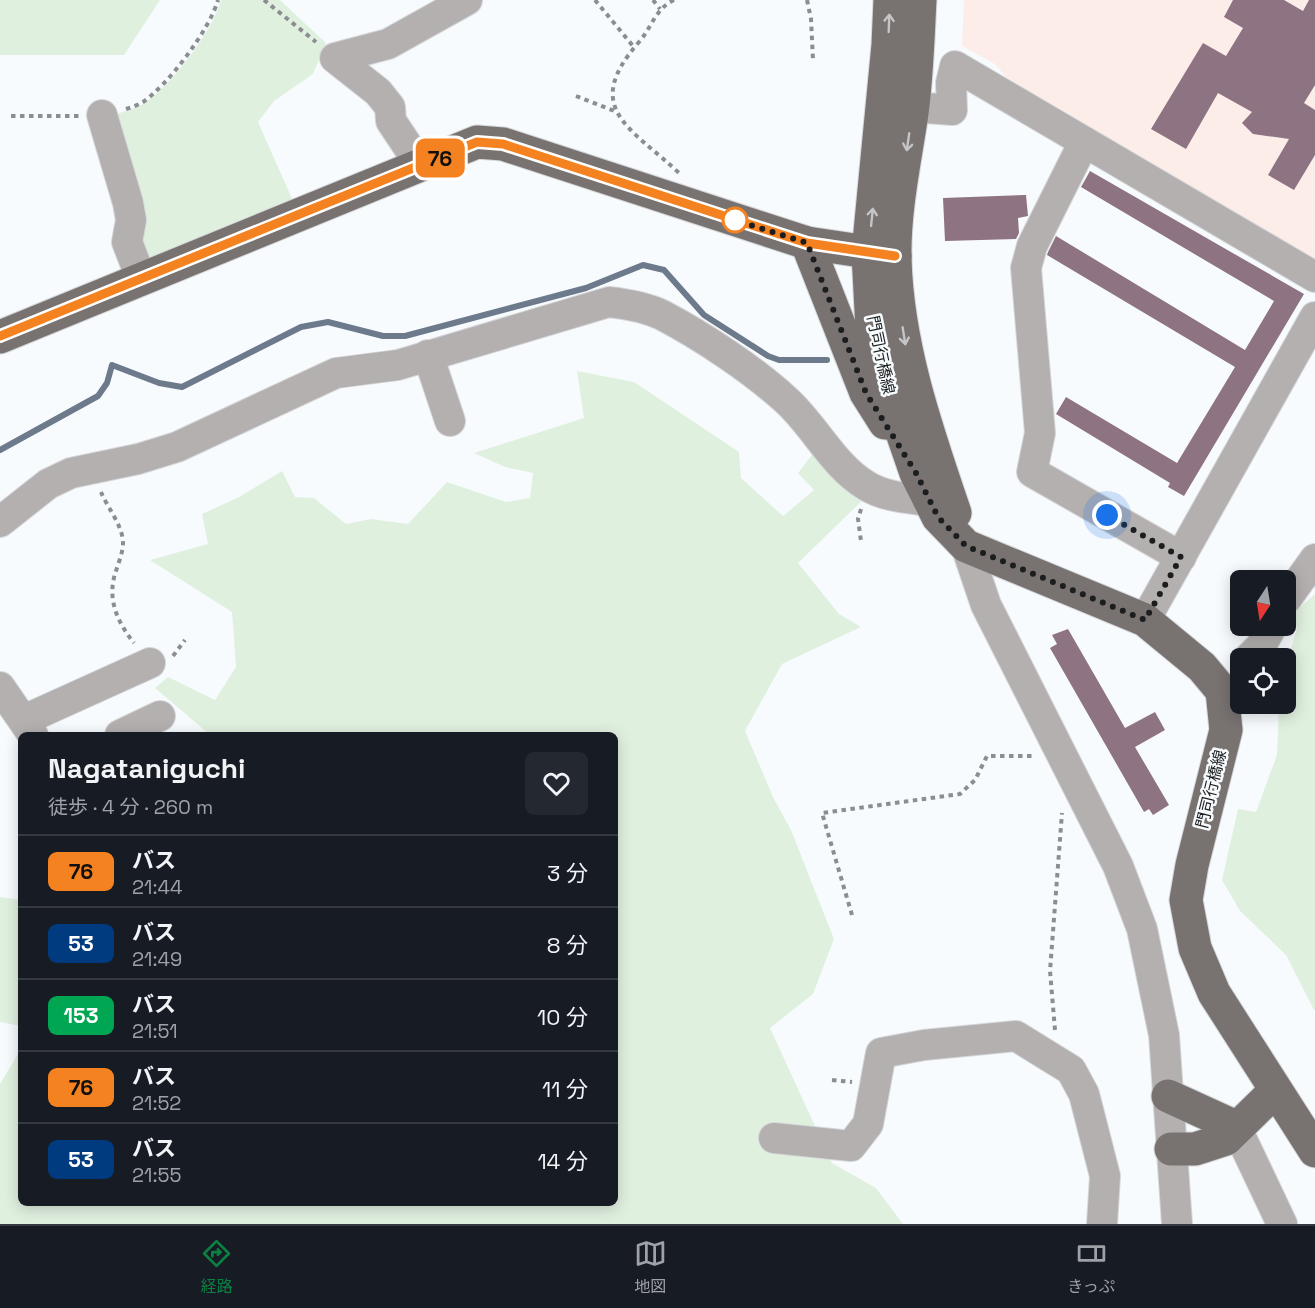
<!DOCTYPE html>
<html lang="ja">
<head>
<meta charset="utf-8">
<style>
	body { margin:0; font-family:"Space Grotesk","Noto Sans JP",sans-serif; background:#242831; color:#f1f3f6; height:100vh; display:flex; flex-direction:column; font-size:22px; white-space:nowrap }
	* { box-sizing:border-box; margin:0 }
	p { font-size:20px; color:#9ea1a6 }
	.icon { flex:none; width:33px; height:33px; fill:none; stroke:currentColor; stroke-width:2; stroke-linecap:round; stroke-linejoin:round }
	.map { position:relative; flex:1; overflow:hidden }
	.side { position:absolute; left:18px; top:732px; width:600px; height:474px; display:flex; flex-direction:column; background:#171b24; border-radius:9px; box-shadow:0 3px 15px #0003 }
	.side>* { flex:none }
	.badge { padding:0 12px; border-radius:9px; font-size:21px; line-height:39px }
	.needle { width:39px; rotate:192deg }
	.tools { position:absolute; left:1230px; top:570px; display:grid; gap:12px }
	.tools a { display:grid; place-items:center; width:66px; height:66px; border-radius:9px; background:#171b24; box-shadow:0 3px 15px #0003; font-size:30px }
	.you { position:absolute; width:30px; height:30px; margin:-15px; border:4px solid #fff; border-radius:50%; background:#1a73e8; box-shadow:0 0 0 9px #1a73e833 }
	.map>.badge { position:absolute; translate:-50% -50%; box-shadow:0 0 0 3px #fff }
	.round { display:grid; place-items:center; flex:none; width:63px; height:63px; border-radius:9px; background:#242831 }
	.headline { display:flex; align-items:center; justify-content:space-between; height:102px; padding:0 30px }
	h1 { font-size:28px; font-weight:700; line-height:45px }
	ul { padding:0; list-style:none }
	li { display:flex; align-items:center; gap:18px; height:72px; padding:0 30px; border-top:2px solid #363941 }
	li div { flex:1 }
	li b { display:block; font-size:22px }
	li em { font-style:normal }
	li .badge { min-width:66px; font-weight:700; text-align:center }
	.menu { display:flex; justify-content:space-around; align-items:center; height:84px; border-top:2px solid #363941; background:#171b24; font-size:16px; color:#9ea1a6 }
	.menu a { display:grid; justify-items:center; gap:3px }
	.menu .on { color:#0b8043 }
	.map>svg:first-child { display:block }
	.education { fill:#fcede8 }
	.green { fill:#e0f0df }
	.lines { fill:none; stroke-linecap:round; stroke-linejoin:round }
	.stream { stroke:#6d7a8c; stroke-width:6 }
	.building { fill:#8e7383 }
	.minor-casing { stroke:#d5d7da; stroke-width:32 }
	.major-casing { stroke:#d5d7da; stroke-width:35 }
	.path { stroke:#8b8d90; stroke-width:4; stroke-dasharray:4.5 4.5; stroke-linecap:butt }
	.minor { stroke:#b3b0af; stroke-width:30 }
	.major { stroke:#787271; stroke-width:33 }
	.oneway { stroke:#c5c4c6 }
	.line-casing { stroke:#fff; stroke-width:14 }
	.line { stroke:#f58220; stroke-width:9 }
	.walk { stroke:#1b1d1f; stroke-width:6; stroke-dasharray:0 10.8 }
	.stop-dot { fill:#fff; stroke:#f58220; stroke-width:3 }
	.labels { text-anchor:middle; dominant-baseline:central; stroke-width:5; stroke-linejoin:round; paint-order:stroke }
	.street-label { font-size:16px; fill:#1b1d1f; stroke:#f8fbfe }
</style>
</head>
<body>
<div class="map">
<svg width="1315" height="1224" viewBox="0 0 1315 1224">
	<rect width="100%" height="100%" fill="#f8fbfe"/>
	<path class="education" d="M964 0H1315V262L1027 90 1006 77 995 64 962 46Z"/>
	<g class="green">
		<path d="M0 0H160L124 55H0Z"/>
		<path d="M221 0H280L326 43 313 74 274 101 258 122 293 201 140 263 107 117C119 113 136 109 146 102 171 85 214 29 221 0Z"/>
		<path d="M577 371 634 382 739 452 741 478 783 516 814 490 798 473 815 451 869 494 798 563 839 614 861 627 782 664 745 731 773 797 791 830 834 939 813 994 770 1028 832 1163 876 1188 903 1224H0V1084L21 1049V1203H615V735H210L155 688 168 677 215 700 236 667 232 612 150 560 208 544 202 514 239 497 282 471 295 497 314 498 346 524 371 519 408 524 447 482 506 502 530 498 533 473 505 467 474 453 584 418Z"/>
		<path d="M1315 594V1010H1314L1286 955 1240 911 1222 880 1238 809 1256 812 1277 755 1279 704H1286V665L1297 629 1294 612Z"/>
		<path d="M0 897 21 900V1026L0 1022Z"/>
	</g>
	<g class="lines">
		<path class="stream" d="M0 450 98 396 107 383 112 365 159 383 182 387 301 327 328 322 383 336H405L586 288 643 265 664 270 704 315 768 356 779 360H827"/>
	</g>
	<g class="building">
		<path d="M1233 0H1284L1303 11 1309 0H1315V85L1304 103 1315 110V155L1294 190 1268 175 1289 139 1253 134 1242 123 1252 112 1218 93 1186 149 1151 129 1203 43 1226 56 1243 28 1224 17Z"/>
		<path d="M1090 171 1304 294 1184 496 1168 487 1170 483 1056 414 1066 397 1177 463 1235 367 1047 255 1048 252 1056 236 1245 350 1274 301 1081 187Z"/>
		<path d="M1026 195 1028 216 1018 218 1019 233 1016 239 945 241 943 198Z"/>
		<path d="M1068 629 1125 728 1155 712 1165 730 1135 747 1169 805 1153 815 1149 809 1144 812 1050 648 1057 644 1052 635Z"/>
	</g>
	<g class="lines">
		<defs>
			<g id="minor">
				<path d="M913 107 952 110 951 83 955 66 1315 277"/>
				<path d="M102 115 128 203 131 220 127 242 141 278"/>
				<path d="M1084 142 1032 246 1026 268 1040 433 1032 472 1181 557"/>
				<path d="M421 166 391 121 390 107 378 92 335 58 388 44 467 0"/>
				<path d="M428 355 450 421"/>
				<path d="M0 522 48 484 71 473 138 459 177 447 336 373 398 365 609 302C627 304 645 307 662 315 702 336 752 369 786 400 815 426 833 466 867 486 885 497 908 498 929 501"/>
				<path d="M966 546 986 605 1118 866 1142 929 1164 1035 1177 1224"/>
				<path d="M1287 598 1315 559"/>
				<path d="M1145 620 1315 317"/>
				<path d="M1249 658 1261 646 1272 626"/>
				<path d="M0 687 33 735"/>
				<path d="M24 720 150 663"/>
				<path d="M120 735 160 716"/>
				<path d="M1236 1127 1282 1224"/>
				<path d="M774 1138 851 1146 868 1124 881 1053 924 1045 1016 1036 1071 1070 1084 1094 1105 1176 1102 1224"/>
			</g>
			<g id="major">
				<path d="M890 0 888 45 868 253 872 329 887 389 916 473 938 517 966 546 1145 620 1202 667 1222 691 1226 730 1192 865 1186 900 1195 948 1214 993 1315 1151"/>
				<path d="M920 0C918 38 917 76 912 113 905 161 894 210 895 258 897 345 927 431 955 513"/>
				<path d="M807 243 866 393 885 423"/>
				<path d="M0 337 477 142 503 144 807 243 895 256"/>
				<path d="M1168 1096 1236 1127"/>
				<path d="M1171 1149H1195L1226 1139 1275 1091"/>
			</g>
		</defs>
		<use href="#minor" class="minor-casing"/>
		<use href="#major" class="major-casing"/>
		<g class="path">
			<path d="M264 0 316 42"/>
			<path d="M595 0 633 46"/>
			<path d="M653 0 660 9"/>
			<path d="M674 0C655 9 652 27 639 42 580 109 632 128 680 174"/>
			<path d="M807 0 811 19 813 60"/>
			<path d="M576 96 617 112"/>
			<path d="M126 109C132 107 138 105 143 102 168 85 210 29 218 0"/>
			<path d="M11 116H80"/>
			<path d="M101 492C107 507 123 526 123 543 123 553 118 564 115 574 107 600 118 623 134 643"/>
			<path d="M861 509 858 519 861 541"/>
			<path d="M173 656 185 640"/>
			<path d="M852 915 822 813 960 794 975 780 987 756H1035"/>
			<path d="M1055 1030 1050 971 1062 813"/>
			<path d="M832 1080 852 1082"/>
		</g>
		<use href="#minor" class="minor"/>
		<use href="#major" class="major"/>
	</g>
	<defs><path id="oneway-shaft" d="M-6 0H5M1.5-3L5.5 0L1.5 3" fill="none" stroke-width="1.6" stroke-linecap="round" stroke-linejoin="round" transform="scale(1.5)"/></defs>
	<g class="oneway">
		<use href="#oneway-shaft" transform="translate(889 23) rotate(-88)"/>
		<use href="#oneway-shaft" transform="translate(908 142) rotate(98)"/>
		<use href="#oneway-shaft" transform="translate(872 217) rotate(-84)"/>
		<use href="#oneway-shaft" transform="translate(904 336) rotate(81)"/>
	</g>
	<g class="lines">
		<defs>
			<path id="line" d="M0 336 477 142 503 144 807 243 895 256"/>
		</defs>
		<use href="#line" class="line-casing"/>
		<use href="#line" class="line"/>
		<path class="walk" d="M735 220 728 218 807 243 866 393 916 473 938 517 966 546 1145 620 1181 557 1107 515"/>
	</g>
	<circle class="stop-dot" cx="735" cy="220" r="12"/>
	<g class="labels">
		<g class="street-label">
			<text transform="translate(881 355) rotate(78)">門司行橋線</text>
			<text transform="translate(1211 789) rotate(-76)">門司行橋線</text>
		</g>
	</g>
</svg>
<div class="tools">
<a><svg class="needle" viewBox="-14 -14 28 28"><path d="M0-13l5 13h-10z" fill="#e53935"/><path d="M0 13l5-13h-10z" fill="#9ea1a6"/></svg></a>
<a><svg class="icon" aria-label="locate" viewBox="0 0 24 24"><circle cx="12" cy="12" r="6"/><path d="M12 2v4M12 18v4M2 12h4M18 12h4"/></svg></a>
</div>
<div class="you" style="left:1107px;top:515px"></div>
<b class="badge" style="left:440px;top:158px;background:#f58220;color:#111">76</b>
<section class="side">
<div class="headline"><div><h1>Nagataniguchi</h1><p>徒歩 · 4 分 · 260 m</p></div><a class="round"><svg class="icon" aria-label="heart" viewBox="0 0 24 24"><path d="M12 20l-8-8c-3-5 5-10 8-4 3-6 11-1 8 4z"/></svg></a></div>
<ul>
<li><span class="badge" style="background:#f58220;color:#111">76</span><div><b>バス</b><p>21:44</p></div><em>3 分</em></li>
<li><span class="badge" style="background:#003b80;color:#fff">53</span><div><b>バス</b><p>21:49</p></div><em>8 分</em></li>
<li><span class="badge" style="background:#00a651;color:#fff">153</span><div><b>バス</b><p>21:51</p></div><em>10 分</em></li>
<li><span class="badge" style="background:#f58220;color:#111">76</span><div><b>バス</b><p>21:52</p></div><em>11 分</em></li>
<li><span class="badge" style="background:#003b80;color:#fff">53</span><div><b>バス</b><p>21:55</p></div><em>14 分</em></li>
</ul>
</section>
</div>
<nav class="menu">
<a class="on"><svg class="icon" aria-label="directions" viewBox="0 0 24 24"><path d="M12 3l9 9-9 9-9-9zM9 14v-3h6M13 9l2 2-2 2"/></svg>経路</a>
<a><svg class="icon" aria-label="map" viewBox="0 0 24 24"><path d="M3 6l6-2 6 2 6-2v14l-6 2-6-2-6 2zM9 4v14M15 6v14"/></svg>地図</a>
<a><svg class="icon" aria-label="tickets" viewBox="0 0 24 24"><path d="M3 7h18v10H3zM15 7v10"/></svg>きっぷ</a>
</nav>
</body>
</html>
